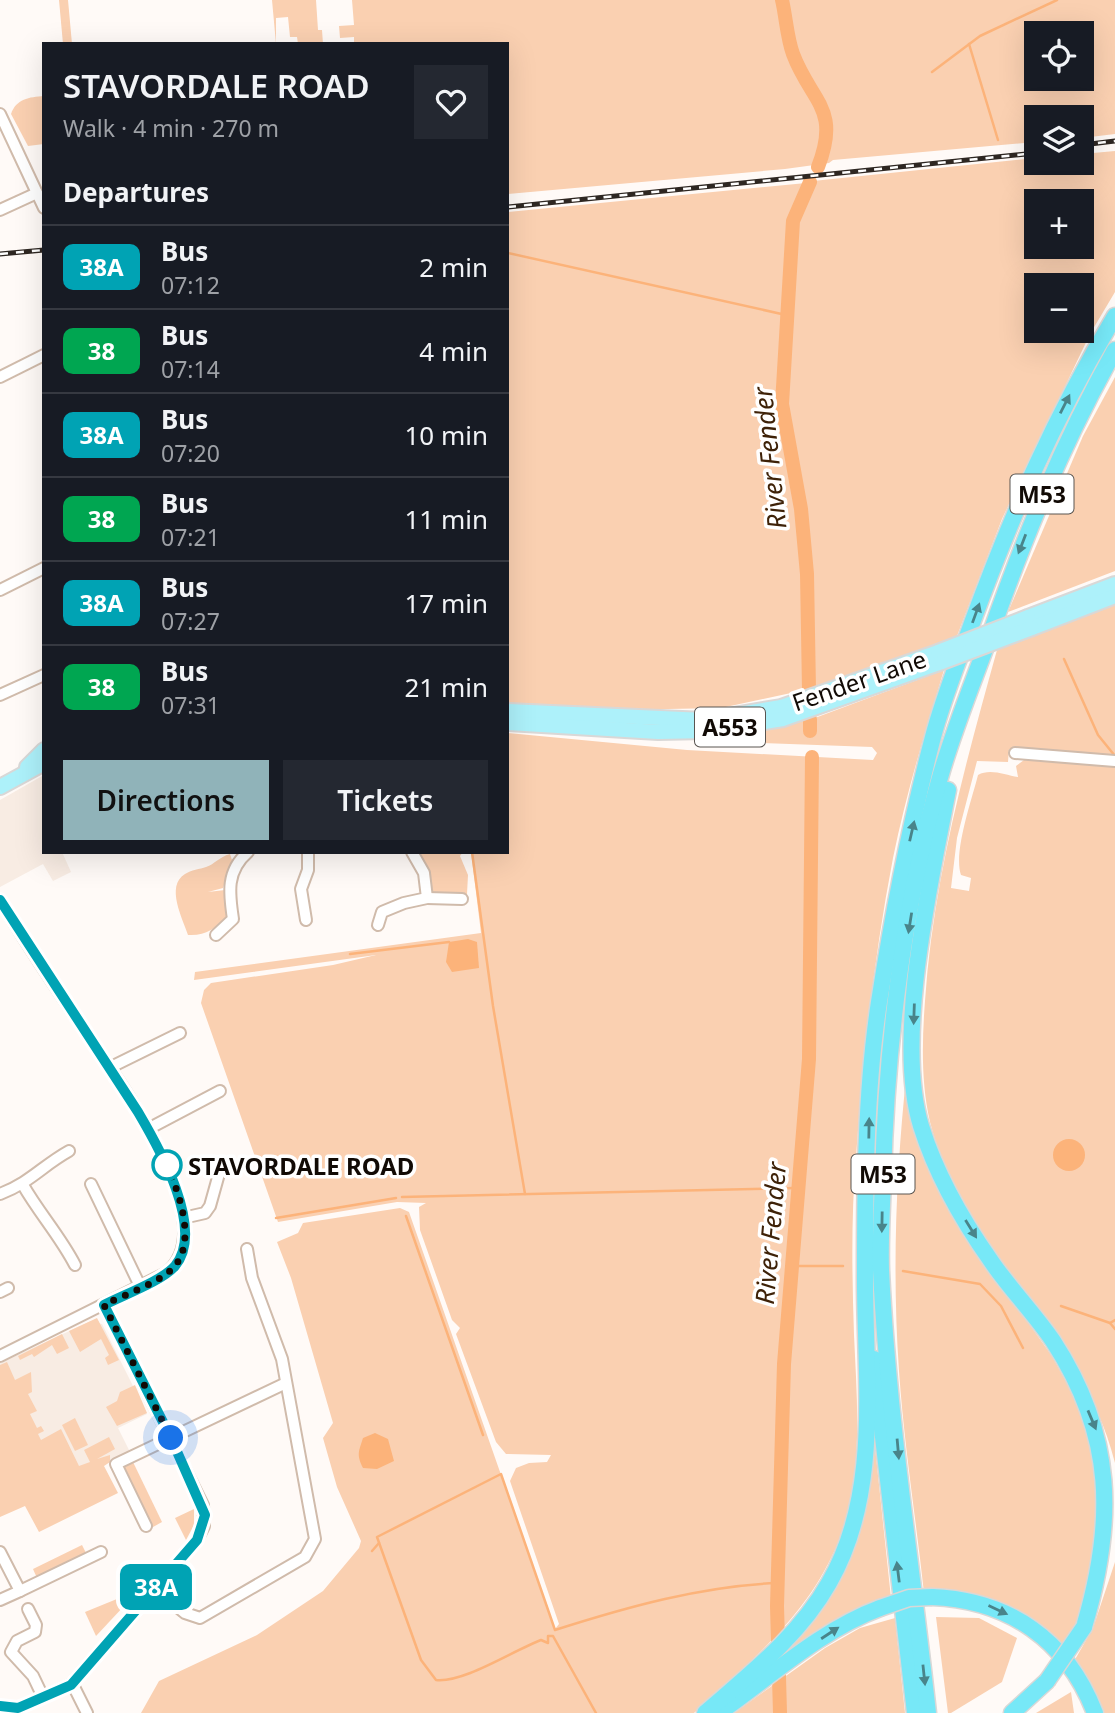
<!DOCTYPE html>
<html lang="en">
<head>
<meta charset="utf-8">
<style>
	body { margin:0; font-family:"Noto Sans",sans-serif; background:#242831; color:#f1f3f6; height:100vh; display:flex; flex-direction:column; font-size:26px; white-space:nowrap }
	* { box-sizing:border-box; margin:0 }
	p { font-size:23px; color:#9ea1a6 }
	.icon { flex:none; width:38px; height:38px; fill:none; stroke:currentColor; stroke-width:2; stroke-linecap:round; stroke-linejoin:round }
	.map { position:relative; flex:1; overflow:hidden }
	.drawer { position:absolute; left:42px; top:42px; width:467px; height:812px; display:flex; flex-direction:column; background:#171b24; border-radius:0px; box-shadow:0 7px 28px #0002 }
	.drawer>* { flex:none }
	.badge { padding:0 14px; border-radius:10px; font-size:24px; line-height:46px }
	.fabs { position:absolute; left:1024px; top:21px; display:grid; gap:14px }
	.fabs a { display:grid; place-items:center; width:70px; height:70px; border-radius:0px; background:#171b24; box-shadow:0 7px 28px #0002; font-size:35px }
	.you { position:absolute; width:35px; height:35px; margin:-18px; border:5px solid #fff; border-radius:50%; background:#1a73e8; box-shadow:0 0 0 10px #1a73e833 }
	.map>.badge { position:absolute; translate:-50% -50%; box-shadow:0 0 0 4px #fff }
	h2 { padding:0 21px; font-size:26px; line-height:63px }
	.round { display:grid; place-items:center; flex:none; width:74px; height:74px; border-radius:0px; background:#242831 }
	.summary { display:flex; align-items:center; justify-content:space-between; height:119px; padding:0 21px }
	h1 { font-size:33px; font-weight:600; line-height:52px }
	.action { display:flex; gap:14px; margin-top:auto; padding:14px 21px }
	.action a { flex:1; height:80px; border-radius:0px; background:#90b3b9; color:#111; font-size:28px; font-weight:600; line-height:80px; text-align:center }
	.action a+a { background:#242831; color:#f1f3f6 }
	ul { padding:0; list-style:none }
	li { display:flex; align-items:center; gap:21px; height:84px; padding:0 21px; border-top:2px solid #363941 }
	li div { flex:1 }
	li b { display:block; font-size:26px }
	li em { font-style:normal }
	li .badge { min-width:77px; font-weight:700; text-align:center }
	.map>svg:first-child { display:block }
	.built { fill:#f8ece3 }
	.green { fill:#fad0b1; fill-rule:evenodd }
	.water { fill:#fcb37a }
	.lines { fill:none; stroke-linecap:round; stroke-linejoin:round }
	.stream { stroke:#fcb37a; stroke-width:2.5 }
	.river { stroke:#fcb37a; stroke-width:14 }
	.minor-casing { stroke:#d0bbab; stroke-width:14 }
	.major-casing { stroke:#d9d8d7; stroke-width:18 }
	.highway-casing { stroke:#d9d8d7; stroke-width:19 }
	.minor { stroke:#fff; stroke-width:10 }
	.major { stroke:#adf1fa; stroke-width:14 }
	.highway { stroke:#77e8f7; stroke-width:16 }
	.rail-casing { stroke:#2e2722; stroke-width:5 }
	.rail { stroke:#fff; stroke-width:2.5; stroke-dasharray:8; stroke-linecap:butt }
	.major-bridge-casing { stroke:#d9d8d7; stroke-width:18; stroke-linecap:butt }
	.highway-bridge-casing { stroke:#d9d8d7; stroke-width:19; stroke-linecap:butt }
	.major-bridge { stroke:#adf1fa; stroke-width:14 }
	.highway-bridge { stroke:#77e8f7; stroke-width:16 }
	.oneway { fill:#49848a }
	.line-casing { stroke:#fff; stroke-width:16 }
	.line { stroke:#00a3b4; stroke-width:10 }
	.walk { stroke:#110a05; stroke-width:7; stroke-dasharray:0 12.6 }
	.stop-dot { fill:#fff; stroke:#00a3b4; stroke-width:3.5 }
	.labels { text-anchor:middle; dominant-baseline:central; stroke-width:7; stroke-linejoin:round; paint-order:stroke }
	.shield { fill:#fff; stroke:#585450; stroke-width:2 }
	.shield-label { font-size:23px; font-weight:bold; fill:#110a05 }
	.street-label { font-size:24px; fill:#110a05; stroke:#fff }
	.stop-label { font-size:24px; font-weight:bold; fill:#110a05; stroke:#fff; text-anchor:start }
	.water-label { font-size:26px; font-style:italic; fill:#3e2208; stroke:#fff }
</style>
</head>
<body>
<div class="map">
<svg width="1115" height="1713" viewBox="0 0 1115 1713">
	<rect width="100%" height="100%" fill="#fffaf7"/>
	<g class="built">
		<path d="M44 775V852H62L71 872 53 881 43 864 0 887V800Z"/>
		<path d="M91 1321 102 1324 147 1414 118 1428 130 1452 0 1516V1363Z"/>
	</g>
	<g class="green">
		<path d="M59 0H68L72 44H63Z"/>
		<path d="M272 0H316L318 30H322L323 44H298L297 37H290L288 17 276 18V44Z"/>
		<path d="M352 0H1115V134L1082 138V117H1036V142L833 160 829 163 785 169 508 194V44H354V37L340 38 339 26 354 25ZM1036 33H1082V79H1036Z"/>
		<path d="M44 96V144L28 146 11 114C16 99 29 97 44 96Z"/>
		<path d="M1115 151V292L1090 334 1002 519 957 636 812 690 809 549 787 402 795 222 813 181 1036 158V163H1082V154ZM1036 201H1082V247H1036ZM1036 285H1082V331H1036Z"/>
		<path d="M806 183 789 228 780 383 782 421 800 526 805 690 721 708 615 710 508 705V212Z"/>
		<path d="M1115 377V571L1008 612 1083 436Z"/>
		<path d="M1115 603V759L1009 749 1008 762 977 761 957 838 951 888 969 891 971 878 961 875C953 853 972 799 978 775 990 768 1005 775 1018 777L1016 766 1024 760 1115 767V1463C1091 1366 1024 1306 976 1223 957 1190 939 1159 930 1122 921 1083 922 1041 925 1001 933 881 965 765 997 650Z"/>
		<path d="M944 670C925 732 906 794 893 858 874 957 863 1057 856 1157 851 1216 852 1276 854 1335 857 1404 864 1474 839 1540 810 1614 751 1661 694 1713H141L159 1681 257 1635 323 1591 359 1548 361 1541 337 1487 323 1438 333 1423 291 1278 277 1242 298 1233 303 1223 400 1208 409 1212 555 1629 559 1624 510 1481 516 1468 529 1463 547 1462 551 1455 506 1454 496 1442 456 1334 460 1328 452 1320 420 1230 419 1207 426 1203 397 1202 278 1222 201 1003 204 990 211 983 333 965 376 955 194 980 195 972 481 933 471 852H508V733L687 750 873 760 877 753 872 747 737 742 719 740 715 736 803 717 804 722ZM810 758 814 759 809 1104 785 1360 777 1582 783 1361 808 1007Z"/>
		<path d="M416 852H463L460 856 468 875 467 894 444 896 432 893Z"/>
		<path d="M230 854 232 860 223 888 208 892 225 890 227 917C214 929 206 936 188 935 183 919 165 886 185 874 191 870 200 869 206 867 215 864 219 857 230 854Z"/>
		<path d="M907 1069 916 1124 980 1255 1052 1356 1084 1414 1103 1495 1090 1601 1063 1649 1037 1627 924 1593C916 1519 904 1445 899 1371 892 1271 896 1169 907 1069Z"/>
		<path d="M97 1318 119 1360 108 1365 105 1358 109 1355 101 1339 80 1352 69 1331Z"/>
		<path d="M62 1334 69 1348 57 1354 52 1345 34 1357 32 1354 20 1360 18 1356Z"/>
		<path d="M7 1362 15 1380 31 1372 32 1392 28 1394 37 1411 30 1414 37 1428 41 1426 44 1431 38 1434 41 1440 61 1429 79 1466 90 1462 84 1450 109 1437 115 1449 97 1459 110 1455V1462L104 1466 118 1493 39 1532 25 1506 0 1517V1365Z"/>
		<path d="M135 1385 147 1413 117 1426 106 1407 117 1401 120 1392Z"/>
		<path d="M75 1418 88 1445 75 1451 62 1425Z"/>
		<path d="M873 1428 891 1598 782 1661 780 1654 843 1566Z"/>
		<path d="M133 1462 162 1522 153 1527 124 1466Z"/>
		<path d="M194 1509V1525L186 1540 175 1518Z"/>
		<path d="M82 1545 87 1555 37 1578 33 1569Z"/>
		<path d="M1115 1562V1713H1098L1073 1663 1093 1628Z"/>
		<path d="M139 1590 96 1636 85 1612Z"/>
		<path d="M936 1617 979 1618 1017 1638 1002 1682 951 1713H948Z"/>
		<path d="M895 1618 905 1713H734L825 1648 860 1628Z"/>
		<path d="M1071 1692 1074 1713H1036Z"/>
	</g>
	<g class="water">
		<path d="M468 939 477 942 479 968 452 972 446 962 449 942Z"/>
		<circle cx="1069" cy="1155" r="16"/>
		<path d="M375 1433 388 1439 394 1461 377 1469 363 1468C356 1454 359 1451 363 1438Z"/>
	</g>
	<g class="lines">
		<g class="stream">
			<path d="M969 44 998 140"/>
			<path d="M932 72 980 36 1057 0"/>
			<path d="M508 253 786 315"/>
			<path d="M1064 659 1098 735 1115 756"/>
			<path d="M472 852 493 1006 525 1194"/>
			<path d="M350 954 449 942"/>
			<path d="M402 1197 797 1188"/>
			<path d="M406 1216 483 1435"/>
			<path d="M276 1218 396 1198"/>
			<path d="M793 1266H843"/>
			<path d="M903 1271 980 1284 1001 1306 1023 1348"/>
			<path d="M1061 1306 1110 1323"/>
			<path d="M1115 1320 1110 1323 1115 1329"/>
			<path d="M372 1551 379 1543"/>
			<path d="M596 1713 553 1636H548V1643L541 1640C512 1651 464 1683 436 1680L421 1660 377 1537 501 1474 555 1630C627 1607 702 1586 777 1583"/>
		</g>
		<g class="river">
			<path d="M782 0C786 17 787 38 793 54 811 102 841 108 818 167"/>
			<path d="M809 690 807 574 801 509 782 404 793 221 810 182"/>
			<path d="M810 719V731"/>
			<path d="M780 1713 777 1606 784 1364 809 1059 812 757"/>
		</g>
		<defs>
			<g id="minor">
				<path d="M0 114 44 208"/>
				<path d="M0 210 37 193"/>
				<path d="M0 377 44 355"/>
				<path d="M0 590 44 568"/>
				<path d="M0 695 44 675"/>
				<path d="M1015 753 1115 761"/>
				<path d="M427 898 462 899"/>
				<path d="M0 900C25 942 52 982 79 1022 110 1070 229 1223 166 1273L0 1356"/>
				<path d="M306 920 301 889 308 870V852"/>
				<path d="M378 925 382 912 404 903 427 898 424 873 412 852"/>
				<path d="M216 935 233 919C229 893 226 871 248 852"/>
				<path d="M109 1068 180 1033"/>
				<path d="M148 1129 220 1091"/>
				<path d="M91 1184 140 1286"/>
				<path d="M23 1185C39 1213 60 1236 75 1265"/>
				<path d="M0 1194C31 1182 42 1166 69 1151"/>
				<path d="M183 1218 205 1213 210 1206 222 1163"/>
				<path d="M0 1292 8 1288"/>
				<path d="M146 1526 116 1464 286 1383"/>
				<path d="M0 1552 20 1591 101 1552"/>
				<path d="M154 1588 185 1613 200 1618 305 1557 315 1539 282 1359 252 1278 247 1249"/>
				<path d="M0 1600 20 1591"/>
				<path d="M28 1609 36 1625 35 1632 17 1641 11 1652 33 1676 43 1697"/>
				<path d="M72 1683 87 1713"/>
				<path d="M0 1706 18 1708 70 1685 197 1540 204 1526 203 1505 104 1305"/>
			</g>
			<g id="major">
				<path d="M1028 617 1115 584"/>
				<path d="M1032 628 1115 596"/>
				<path d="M508 711 704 720 781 707 938 652"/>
				<path d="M508 723 658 732 707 731 783 719 942 662"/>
				<path d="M27 767 44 750"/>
				<path d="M0 787 44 763"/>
			</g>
			<g id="highway">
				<path d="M948 790C931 880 894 1038 921 1126 936 1174 962 1220 991 1261 1010 1289 1034 1313 1053 1341 1115 1436 1115 1522 1084 1627"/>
				<path d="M874 1359 915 1713"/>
				<path d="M932 1597C1009 1600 1067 1640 1095 1713"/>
				<path d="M723 1710C772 1675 823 1629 880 1608"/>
				<path d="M705 1713C751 1673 799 1636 829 1583 881 1493 865 1379 865 1280 865 1188 865 1093 879 1002 893 913 910 824 933 737 943 698 959 660 972 623 1012 514 1055 416 1115 316"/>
				<path d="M928 1713C912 1566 888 1418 881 1270 880 1240 882 1209 883 1179 886 1045 904 902 941 774 954 729 972 685 988 641 1023 540 1062 444 1115 350"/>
				<path d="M1012 1713 1047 1681"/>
			</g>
		</defs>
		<use href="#minor" class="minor-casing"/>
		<use href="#major" class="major-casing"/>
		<use href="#highway" class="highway-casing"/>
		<use href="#minor" class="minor"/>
		<use href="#major" class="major"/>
		<use href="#highway" class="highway"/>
		<defs>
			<g id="rail">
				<path d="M1082 145 1115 141"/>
				<path d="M508 207 1036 153"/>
				<path d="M0 254 44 250"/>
			</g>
		</defs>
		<use href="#rail" class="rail-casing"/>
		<use href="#rail" class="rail"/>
		<defs>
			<g id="major-bridge">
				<path d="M938 652 1028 617"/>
				<path d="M942 662 1032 628"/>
			</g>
			<g id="highway-bridge">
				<path d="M880 1608 909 1598 932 1597"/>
				<path d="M1047 1681 1084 1627"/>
			</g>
		</defs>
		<use href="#major-bridge" class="major-bridge-casing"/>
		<use href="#highway-bridge" class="highway-bridge-casing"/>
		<use href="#major-bridge" class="major-bridge"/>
		<use href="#highway-bridge" class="highway-bridge"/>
	</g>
	<defs><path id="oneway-solid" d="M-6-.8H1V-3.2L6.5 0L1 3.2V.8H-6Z" transform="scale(1.75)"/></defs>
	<g class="oneway">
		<use href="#oneway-solid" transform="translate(1065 404) rotate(-63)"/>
		<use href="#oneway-solid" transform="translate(1022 544) rotate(111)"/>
		<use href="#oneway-solid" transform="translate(976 613) rotate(-70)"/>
		<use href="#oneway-solid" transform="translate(912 831) rotate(-77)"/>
		<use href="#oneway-solid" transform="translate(910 923) rotate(99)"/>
		<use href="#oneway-solid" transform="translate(914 1014) rotate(92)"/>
		<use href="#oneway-solid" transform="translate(869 1128) rotate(-89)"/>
		<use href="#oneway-solid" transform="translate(882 1222) rotate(91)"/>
		<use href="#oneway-solid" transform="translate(971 1229) rotate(58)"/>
		<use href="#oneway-solid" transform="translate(1092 1420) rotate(67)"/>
		<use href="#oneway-solid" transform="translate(898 1449) rotate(85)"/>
		<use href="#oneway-solid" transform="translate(898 1572) rotate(-97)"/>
		<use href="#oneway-solid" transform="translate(998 1610) rotate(25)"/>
		<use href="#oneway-solid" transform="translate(830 1633) rotate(-33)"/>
		<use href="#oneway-solid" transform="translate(924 1675) rotate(84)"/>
	</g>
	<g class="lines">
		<defs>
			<path id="line" d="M0 900 138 1112C158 1146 206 1229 175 1266 162 1281 123 1295 104 1305L171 1438 205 1515 197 1540 71 1685 18 1708 0 1706"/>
		</defs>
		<use href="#line" class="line-casing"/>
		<use href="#line" class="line"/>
		<path class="walk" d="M167 1165C179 1193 198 1244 172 1269 155 1285 125 1294 104 1305L171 1438"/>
	</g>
	<circle class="stop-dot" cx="167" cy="1165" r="14"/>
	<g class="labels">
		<g class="shield">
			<rect x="1010.5" y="474.5" width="63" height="39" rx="5"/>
			<rect x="695" y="707.5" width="70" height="39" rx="5"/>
			<rect x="851.5" y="1154.5" width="63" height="39" rx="5"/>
		</g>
		<g class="shield-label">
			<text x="1042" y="494">M53</text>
			<text x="730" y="727">A553</text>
			<text x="883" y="1174">M53</text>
		</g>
		<g class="street-label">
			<text transform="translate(859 680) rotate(-19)">Fender Lane</text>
		</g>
		<g class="stop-label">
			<text x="188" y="1165">STAVORDALE ROAD</text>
		</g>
		<g class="water-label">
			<text transform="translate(769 458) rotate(-96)">River Fender</text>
			<text transform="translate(770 1233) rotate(-85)">River Fender</text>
		</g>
	</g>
</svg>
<div class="fabs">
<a><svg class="icon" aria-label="locate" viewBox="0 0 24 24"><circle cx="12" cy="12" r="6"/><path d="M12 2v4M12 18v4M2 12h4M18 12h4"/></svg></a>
<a><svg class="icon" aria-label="layers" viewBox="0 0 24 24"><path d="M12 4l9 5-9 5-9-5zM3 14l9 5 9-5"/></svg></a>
<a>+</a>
<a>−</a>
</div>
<div class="you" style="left:171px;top:1438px"></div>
<b class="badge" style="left:156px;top:1587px;background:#00a3b4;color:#fff">38A</b>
<section class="drawer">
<div class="summary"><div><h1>STAVORDALE ROAD</h1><p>Walk · 4 min · 270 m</p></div><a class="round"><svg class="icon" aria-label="heart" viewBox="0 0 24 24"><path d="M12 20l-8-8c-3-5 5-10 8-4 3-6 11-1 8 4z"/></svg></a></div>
<h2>Departures</h2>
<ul>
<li><span class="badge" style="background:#00a3b4;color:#fff">38A</span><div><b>Bus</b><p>07:12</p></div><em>2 min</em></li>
<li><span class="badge" style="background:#00a651;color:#fff">38</span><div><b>Bus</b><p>07:14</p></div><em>4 min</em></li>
<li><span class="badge" style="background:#00a3b4;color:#fff">38A</span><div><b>Bus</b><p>07:20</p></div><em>10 min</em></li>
<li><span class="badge" style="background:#00a651;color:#fff">38</span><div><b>Bus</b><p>07:21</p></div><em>11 min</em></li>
<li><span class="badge" style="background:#00a3b4;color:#fff">38A</span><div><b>Bus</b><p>07:27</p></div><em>17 min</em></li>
<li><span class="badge" style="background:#00a651;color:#fff">38</span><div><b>Bus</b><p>07:31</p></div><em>21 min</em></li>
</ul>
<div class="action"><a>Directions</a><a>Tickets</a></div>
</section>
</div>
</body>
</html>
